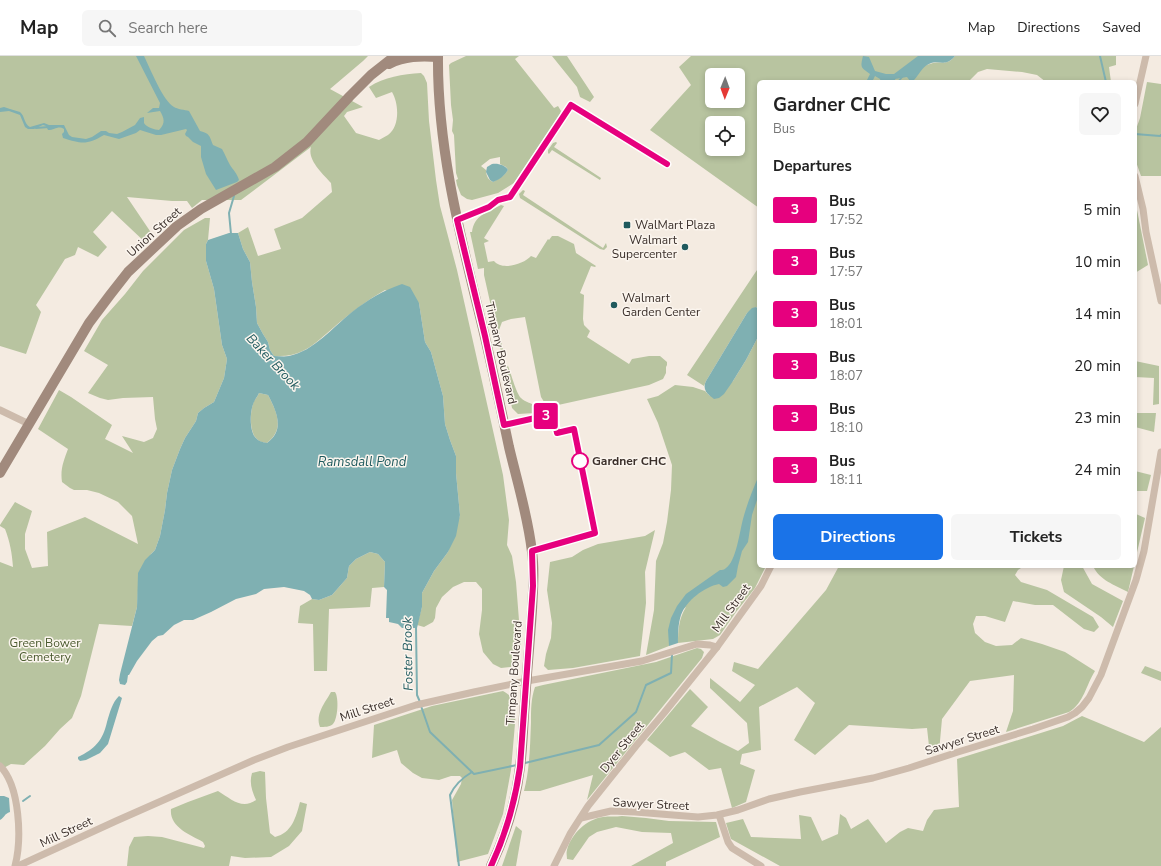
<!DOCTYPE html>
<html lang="en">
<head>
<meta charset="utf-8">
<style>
	body { margin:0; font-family:"Nunito Sans",sans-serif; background:#f6f6f6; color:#222; height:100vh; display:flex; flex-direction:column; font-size:15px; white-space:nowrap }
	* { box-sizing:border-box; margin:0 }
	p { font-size:13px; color:#767676 }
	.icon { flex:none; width:22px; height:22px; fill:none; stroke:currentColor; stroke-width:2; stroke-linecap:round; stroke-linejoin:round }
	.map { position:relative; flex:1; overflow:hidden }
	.side { position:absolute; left:757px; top:24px; width:380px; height:488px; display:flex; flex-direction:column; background:#fff; border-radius:6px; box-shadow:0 2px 6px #0003 }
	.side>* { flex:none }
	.badge { padding:0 8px; border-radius:3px; font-size:14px; line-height:26px }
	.needle { width:26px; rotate:181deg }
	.controls { position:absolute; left:705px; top:12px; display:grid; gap:8px }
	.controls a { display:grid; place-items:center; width:40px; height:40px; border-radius:6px; background:#fff; box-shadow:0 2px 6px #0003; font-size:20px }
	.map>.badge { position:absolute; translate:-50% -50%; box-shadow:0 0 0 2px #fff }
	h2 { padding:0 16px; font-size:15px; line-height:36px }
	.round { display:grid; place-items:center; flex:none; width:42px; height:42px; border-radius:6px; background:#f6f6f6 }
	.headline { display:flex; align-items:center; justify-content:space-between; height:68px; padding:0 16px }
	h1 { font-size:19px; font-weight:700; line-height:30px }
	.cta { display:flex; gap:8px; margin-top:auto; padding:8px 16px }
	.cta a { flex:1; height:46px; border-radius:6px; background:#1a73e8; color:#fff; font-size:16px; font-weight:700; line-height:46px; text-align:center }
	.cta a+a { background:#f6f6f6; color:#222 }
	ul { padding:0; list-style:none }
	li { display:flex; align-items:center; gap:12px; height:52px; padding:0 16px }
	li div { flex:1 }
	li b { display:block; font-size:15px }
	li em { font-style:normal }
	li .badge { min-width:44px; font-weight:700; text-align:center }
	header { display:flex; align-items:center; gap:24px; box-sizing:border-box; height:56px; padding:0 20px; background:#fff; border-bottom:1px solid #e0e0e0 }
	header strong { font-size:19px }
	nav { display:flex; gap:22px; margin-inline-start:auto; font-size:14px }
	.search { width:280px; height:36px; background:#f6f6f6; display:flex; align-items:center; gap:10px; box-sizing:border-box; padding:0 14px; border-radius:6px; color:#767676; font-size:15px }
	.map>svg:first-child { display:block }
	.green { fill:#b8c4a0; fill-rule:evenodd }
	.water { fill:#7fb0b2; fill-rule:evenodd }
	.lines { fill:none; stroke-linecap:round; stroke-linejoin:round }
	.stream { stroke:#7fb0b2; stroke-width:2 }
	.street { stroke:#cdbbac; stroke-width:7 }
	.secondary { stroke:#a18a7d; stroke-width:10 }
	.line-casing { stroke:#fff; stroke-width:9 }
	.line { stroke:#e6007e; stroke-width:6 }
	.poi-dot { fill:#1f5a5e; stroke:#fbf5ee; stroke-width:1.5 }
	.stop-dot { fill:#fff; stroke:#e6007e; stroke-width:2 }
	.labels { text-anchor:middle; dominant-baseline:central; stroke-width:3; stroke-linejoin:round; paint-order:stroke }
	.poi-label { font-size:12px; fill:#3b302b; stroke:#fbf5ee; text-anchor:start }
	.street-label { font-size:12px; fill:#3b302b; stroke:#fbf5ee }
	.stop-label { font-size:12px; font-weight:bold; fill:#3b302b; stroke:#fbf5ee; text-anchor:start }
	.park-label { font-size:12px; fill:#4a5a2e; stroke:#fbf5ee }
	.water-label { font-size:13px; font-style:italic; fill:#1f5a5e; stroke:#fbf5ee }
</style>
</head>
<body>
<header>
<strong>Map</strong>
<div class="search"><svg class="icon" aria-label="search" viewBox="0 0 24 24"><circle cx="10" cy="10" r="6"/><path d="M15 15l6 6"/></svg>Search here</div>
<nav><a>Map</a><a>Directions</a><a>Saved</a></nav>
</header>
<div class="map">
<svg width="1161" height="810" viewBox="0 0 1161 810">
	<rect width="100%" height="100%" fill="#f4ebe1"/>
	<g class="green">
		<path d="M0 0H368L363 5 330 33 363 51 347 56 344 60 356 77 379 84C382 82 385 81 388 79 400 70 399 48 392 36L376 42 369 31C384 21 403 18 421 17L424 20 427 27 429 65 436 124 440 150 457 214 503 419 509 464 507 489 512 500 516 526 521 590 516 604 511 611 501 612 493 608 483 596 479 578 482 554V533L476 526H464L453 531 442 541 436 552 435 562 433 566 424 571 417 569 422 551V537L434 515 448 496 460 459 456 417V400L450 384 445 368 443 340 431 296 425 286 419 247 385 234C366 245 349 258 333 272 322 281 312 292 298 297 290 300 282 300 274 300L270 294 268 286 263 278 257 267 256 251 252 226 250 206 243 193 238 177 248 171 258 200 281 193 274 173 302 162 332 136 331 127C323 118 307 104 311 91L241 144H202L192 152 187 145H172L127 141 154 181 147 188 112 155 93 176 107 191 98 201 78 191 75 199 65 203 36 249 41 256 26 298 0 290Z"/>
		<path d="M466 0H519L515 3 554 52 558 50 561 55 560 58 514 127 498 137 472 144 467 143 461 139 457 129 456 124 458 123 456 117 454 79 452 75 453 64 451 49 449 9 451 7ZM500 101V108L506 111 508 114C505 119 499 123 493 126 488 124 486 119 486 114L481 110 490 103Z"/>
		<path d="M552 0H567L594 41 590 46 580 41 577 31Z"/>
		<path d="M691 0H928L923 10C927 9 930 8 933 7 944 5 947 10 955 0H1116V9L1109 11 1111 26H1046L1037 19 1022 16 987 13 978 16 968 26H759V152L650 74 691 29 679 11ZM712 19H738V45H712ZM712 67H738V93H712Z"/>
		<path d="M1147 26 1161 28V120H1141L1135 103V76L1140 62Z"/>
		<path d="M556 86 557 87 554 91 601 122 600 124 552 94 549 98 548 97V94L553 87Z"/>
		<path d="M523 134 525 135 523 139 603 192 606 187 607 191 604 194 600 193 520 142 519 138Z"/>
		<path d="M1135 144 1148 209 1135 217Z"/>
		<path d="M501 149 504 150 484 182 489 185 484 187 488 206 494 205C502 215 524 208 531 200L536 202 548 183 549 184 552 180H558L574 188 576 197 596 210 595 211 591 210 580 237 584 239 583 263 584 269 590 275 587 281 629 308 632 303 649 300H660L667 306V309L666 311V317L663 323 649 329 549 351 546 349 541 341 525 261 511 263 502 266 499 274 503 294 501 295 484 219V212L478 213 470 176H472C474 159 488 156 501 149Z"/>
		<path d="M205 162H210L208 184 206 188V205L214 233 222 289 227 303 224 322 214 346 204 352 198 357 196 365 185 382 180 393 172 414 167 437 165 454 160 480 155 494 151 498 138 535 137 551 132 570 99 568 81 640 72 662 60 673 45 690 24 709 11 708 0 714V506L13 511C12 497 10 486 5 473L0 470V469L15 446 32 455 25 478V493L32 512 48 510 47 476 85 461 138 488 132 460 118 446 99 437 87 434H74L70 432 62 426C60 413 64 404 68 393L38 373 59 334 71 341 112 369 105 383 133 397 122 380 144 386 153 382 157 373 155 363 153 341 123 342 108 344 100 342 88 337 108 309 84 295 102 264 125 238 143 215 184 174Z"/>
		<path d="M759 211V253L756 251 747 257 706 325 704 330 687 319Z"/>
		<path d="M759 279V510H766L755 532 736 556 720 579 713 583 678 587C678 574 679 562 686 551L679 556 669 590 646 599 654 554 656 505 663 487 667 466 671 434 672 409 658 367 647 343 658 340 675 329 693 331 705 335 710 340 733 325 746 304Z"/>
		<path d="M1135 305 1159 310V348L1153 349 1154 322 1135 321Z"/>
		<path d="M504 309 508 310C511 317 516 337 521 342 525 347 533 346 536 352L535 357 518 358 512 352Z"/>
		<path d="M259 337 268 339C277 356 285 373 267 387 262 386 259 386 256 382 249 374 250 354 254 345 256 342 258 340 259 337Z"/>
		<path d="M1135 357H1156L1154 376 1135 371Z"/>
		<path d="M1135 415 1151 419 1147 435H1135Z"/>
		<path d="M1136 458 1145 462 1135 505V459Z"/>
		<path d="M655 474 645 516 646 547 640 600 573 612 548 614 544 610 546 598 551 582 552 567 547 534 550 506 572 501 583 494 598 488 645 480Z"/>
		<path d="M370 496 378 498 385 506 384 531 372 532 370 551 329 553 327 615H314L313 568 298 567 300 550 312 543 319 544 332 539 347 522 349 510 356 503Z"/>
		<path d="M839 510H1024L1018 514 1015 519 1021 526 1047 534 1093 561 1099 571 1094 576 1084 573 1053 549H1035L1013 545 1005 566 985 560H976L973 568 975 577 985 586 996 590 1012 589 1021 582 1042 588 1065 596 1095 615C1086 629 1084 647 1069 656L1006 676 1013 655 1014 619 970 625 942 663 939 696 930 699 927 672 912 673 849 669 815 699 794 684 815 647 797 631 759 651 761 694 742 698 740 708 755 714 746 746 732 752 721 712 709 714 685 696 670 701 647 684 690 633 708 651 691 670 720 686 738 695 749 687 747 667 710 632V622L740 646 755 629 732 615 734 606 758 613 826 534Z"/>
		<path d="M1064 510H1082L1092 528 1123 545 1113 571 1101 561 1064 536 1061 524Z"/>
		<path d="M1093 510H1134L1128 536C1115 529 1099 524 1093 510Z"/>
		<path d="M697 592 701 593 704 596 702 602 587 744 593 719 540 735H524C530 712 530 689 531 666 531 654 531 642 535 631L543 629 656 606Z"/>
		<path d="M1145 610 1161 616V625L1141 617Z"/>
		<path d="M503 635C513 641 515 645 516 656L511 714 503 758 488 798 457 806 452 744 461 728 462 722 460 720H451L439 724 422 722 413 717 401 707 397 694 372 702 374 669 432 650Z"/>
		<path d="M331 636H335C339 641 338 663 333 668 330 671 324 671 320 671 315 658 325 647 331 636Z"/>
		<path d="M1082 660 1144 686 1161 671V810H780L731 783 726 767 743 763 751 781 801 783 799 759 811 761 822 785 838 778 840 758 846 762 851 773 868 763 886 787 900 776 908 772 923 775 927 764 934 754 959 751 957 703 1063 670Z"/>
		<path d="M260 715 265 716 266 742 270 777 275 781C292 777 296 761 300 746L307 748 302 775 289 790 271 801 245 802 231 800 229 810H127L129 791 134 781 148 780 162 781 204 792 205 790 203 786C190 779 169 771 171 753L188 746 218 735C231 743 242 754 256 744 252 735 249 727 252 717Z"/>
		<path d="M622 760 646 762 669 765 716 766 720 781 666 806V810H631L673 787 671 777 642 776 616 771 597 776 589 781 573 804 567 803C567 800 566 797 567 794 571 778 587 763 603 761 609 760 616 761 622 760Z"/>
		<path d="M516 770 522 775 516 810H502Z"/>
	</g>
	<g class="water">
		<path d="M136 0H144C150 12 163 45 174 51 177 53 185 54 189 55L200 75C210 78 209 79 213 89L222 93C225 98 227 104 230 109 233 114 237 117 239 124L237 126 216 134 206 118 201 101V90L193 86 188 81 186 80 185 78 187 74 186 73 161 79H156L140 74 136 77 119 83 104 79C87 89 82 88 63 82L62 78 64 76V73C58 69 55 74 48 74L46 70 43 69 34 73H28L25 71 20 59 9 55 0 56V52L4 51 10 53 20 56C25 60 24 68 30 71L44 67 49 69H64L69 79 72 81 86 83 92 81 101 75H106L109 77 117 78 122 76 135 69 140 62 144 61C144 62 144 67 144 67 146 71 155 74 159 74 166 67 164 62 160 55L147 57 153 52H159L160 47Z"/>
		<path d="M863 0 869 1 875 15 886 18H894L918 0H955C945 12 940 3 929 8 922 11 919 19 914 24L910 25 907 21 895 23 896 26H881L880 23 875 20 872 26H866L870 18C861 11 860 12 863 0Z"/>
		<path d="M492 108C498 107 505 109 508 114 505 119 499 124 493 126L490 124 486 116 487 111Z"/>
		<path d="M229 177H238L243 193 250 206 252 226 256 251 257 267 263 278 268 286 270 294 274 300C279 300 284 301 289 300 314 295 333 271 352 256 369 243 382 235 402 228L410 231 419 247 425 286 431 296 443 340 445 368 450 384 456 400V417L460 459 456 480 448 496 434 515 422 537V551L417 572H402L398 568 389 566V562H386L387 534 384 531 385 506 378 498 370 496 356 503 349 510 347 522 332 539 319 544 312 543 310 539 304 535 284 531 264 533 256 538 236 543 211 556 193 564H184L174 569 163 579 158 580 152 585 137 605 129 619H128L127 626 125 629 120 628 119 624 120 618 137 551 138 517 145 504 155 494 160 480 165 454 167 437 172 414 180 393 185 382 196 365 198 357 204 352 214 346 224 322 227 303 222 289 214 233 206 205V188L208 184ZM259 337 268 339C277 356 285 374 267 387 262 386 258 385 255 381 249 373 250 354 254 346 255 343 258 340 259 337Z"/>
		<path d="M756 251 759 253V279L746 304 733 325 724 338 719 342 714 343C707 338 702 333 706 325L747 257 752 252Z"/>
		<path d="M759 419V438L752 459 748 486 742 495 738 510 736 521 727 530 723 531 719 528C704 531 686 545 681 559 678 568 678 578 678 587L669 590 668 574 671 562 677 550 686 538 720 514C722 514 724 514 726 512 736 506 740 474 743 463 747 448 753 433 759 419Z"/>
		<path d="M119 640 122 642 108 688 100 697 86 704 80 705 78 703V701C95 693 103 684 107 666 110 656 112 647 119 640Z"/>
		<path d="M0 740H4L9 742 10 756C4 758 5 761 0 764Z"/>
	</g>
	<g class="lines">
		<g class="stream">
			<path d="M1100 0 1106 26"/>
			<path d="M898 26 902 21"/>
			<path d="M36 72 49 71"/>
			<path d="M1135 78 1160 80 1161 79"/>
			<path d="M231 178 229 157 234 140"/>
			<path d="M416 571 417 639 420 646"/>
			<path d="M421 650 430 676 474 718 517 709"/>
			<path d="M525 707 599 689 636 656 646 629 671 617 672 598"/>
			<path d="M23 745 30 740"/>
			<path d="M459 810 450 739C455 728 462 722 472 716"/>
		</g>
		<g class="street">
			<path d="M1135 48 1146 0"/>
			<path d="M1135 120 1143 153 1146 176 1161 245"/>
			<path d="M0 354 29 368"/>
			<path d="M0 710C20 730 22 783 15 810"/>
			<path d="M719 759 728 786 732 792 761 810"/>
			<path d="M581 762 611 755 635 756 698 761 717 759 738 754 769 743 800 736 873 722 909 712 958 696 1033 673 1068 661 1075 657 1082 651 1089 642 1101 619 1136 524 1144 495 1161 396"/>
			<path d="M18 810 116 765 254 704 288 691 416 649 474 636 527 625 642 605 697 588 710 589 717 591"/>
			<path d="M554 810 570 778 588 750 636 690 664 657 717 591 761 530 771 510"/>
		</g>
		<g class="secondary">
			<path d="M438 0C437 95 462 186 484 277 493 315 501 353 509 391 517 425 528 460 532 496 535 515 533 535 532 554 530 584 527 615 525 645 523 667 523 689 520 711 516 745 506 779 491 810"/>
			<path d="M389 8C405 0 420 0 438 1"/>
			<path d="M0 417 89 267 110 239 128 216 177 170 201 153 275 111 307 86 350 40 371 19 395 0"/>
		</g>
	</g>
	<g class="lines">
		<defs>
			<path id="line" d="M491 810C506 778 515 746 520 711L533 530 532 495 595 477 574 373 557 377 553 358 504 369 485 280 457 164 489 151 498 144 510 141 571 49 667 108"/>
		</defs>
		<use href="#line" class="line-casing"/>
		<use href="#line" class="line"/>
	</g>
	<g class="poi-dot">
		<rect x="623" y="165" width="8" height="8" rx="2"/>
		<circle cx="685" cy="191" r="4"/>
		<circle cx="614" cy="249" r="4"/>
	</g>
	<circle class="stop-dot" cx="580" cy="405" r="8"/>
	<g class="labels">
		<g class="poi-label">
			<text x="635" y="169">WalMart Plaza</text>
			<text x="677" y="184" text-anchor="end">Walmart<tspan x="677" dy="14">Supercenter</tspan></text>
			<text x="622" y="242">Walmart<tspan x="622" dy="14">Garden Center</tspan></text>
		</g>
		<g class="street-label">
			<text transform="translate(154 176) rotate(-42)">Union Street</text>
			<text transform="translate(501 297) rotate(77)">Timpany Boulevard</text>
			<text transform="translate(731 552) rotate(-54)">Mill Street</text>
			<text transform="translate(514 617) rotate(-86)">Timpany Boulevard</text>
			<text transform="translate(367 653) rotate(-18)">Mill Street</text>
			<text transform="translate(962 684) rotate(-17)">Sawyer Street</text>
			<text transform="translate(622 691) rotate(-51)">Dyer Street</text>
			<text transform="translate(651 748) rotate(3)">Sawyer Street</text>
			<text transform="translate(66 776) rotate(-25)">Mill Street</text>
		</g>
		<g class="stop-label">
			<text x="592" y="405">Gardner CHC</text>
		</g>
		<g class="park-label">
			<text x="45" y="587">Green Bower<tspan x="45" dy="14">Cemetery</tspan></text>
		</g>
		<g class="water-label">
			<text transform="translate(273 306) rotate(47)">Baker Brook</text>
			<text x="362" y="406">Ramsdall Pond</text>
			<text transform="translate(408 598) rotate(-91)">Foster Brook</text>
		</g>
	</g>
</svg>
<div class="controls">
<a><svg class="needle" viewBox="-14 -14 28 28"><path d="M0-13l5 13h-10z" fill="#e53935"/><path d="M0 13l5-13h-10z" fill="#767676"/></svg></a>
<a><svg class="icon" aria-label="locate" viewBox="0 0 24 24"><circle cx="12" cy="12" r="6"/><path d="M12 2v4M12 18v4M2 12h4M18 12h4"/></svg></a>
</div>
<b class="badge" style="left:546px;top:360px;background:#e6007e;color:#fff">3</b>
<section class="side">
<div class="headline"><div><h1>Gardner CHC</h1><p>Bus</p></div><a class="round"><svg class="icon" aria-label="heart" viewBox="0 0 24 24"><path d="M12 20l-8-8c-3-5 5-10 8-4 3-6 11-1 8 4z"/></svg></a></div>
<h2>Departures</h2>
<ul>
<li><span class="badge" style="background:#e6007e;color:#fff">3</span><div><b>Bus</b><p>17:52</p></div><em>5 min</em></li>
<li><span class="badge" style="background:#e6007e;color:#fff">3</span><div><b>Bus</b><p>17:57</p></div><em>10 min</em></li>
<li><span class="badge" style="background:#e6007e;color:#fff">3</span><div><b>Bus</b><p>18:01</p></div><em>14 min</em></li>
<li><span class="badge" style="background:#e6007e;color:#fff">3</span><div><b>Bus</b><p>18:07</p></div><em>20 min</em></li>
<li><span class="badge" style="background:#e6007e;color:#fff">3</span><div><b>Bus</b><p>18:10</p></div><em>23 min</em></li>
<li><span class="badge" style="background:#e6007e;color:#fff">3</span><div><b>Bus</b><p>18:11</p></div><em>24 min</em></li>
</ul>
<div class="cta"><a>Directions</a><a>Tickets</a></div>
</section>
</div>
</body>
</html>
